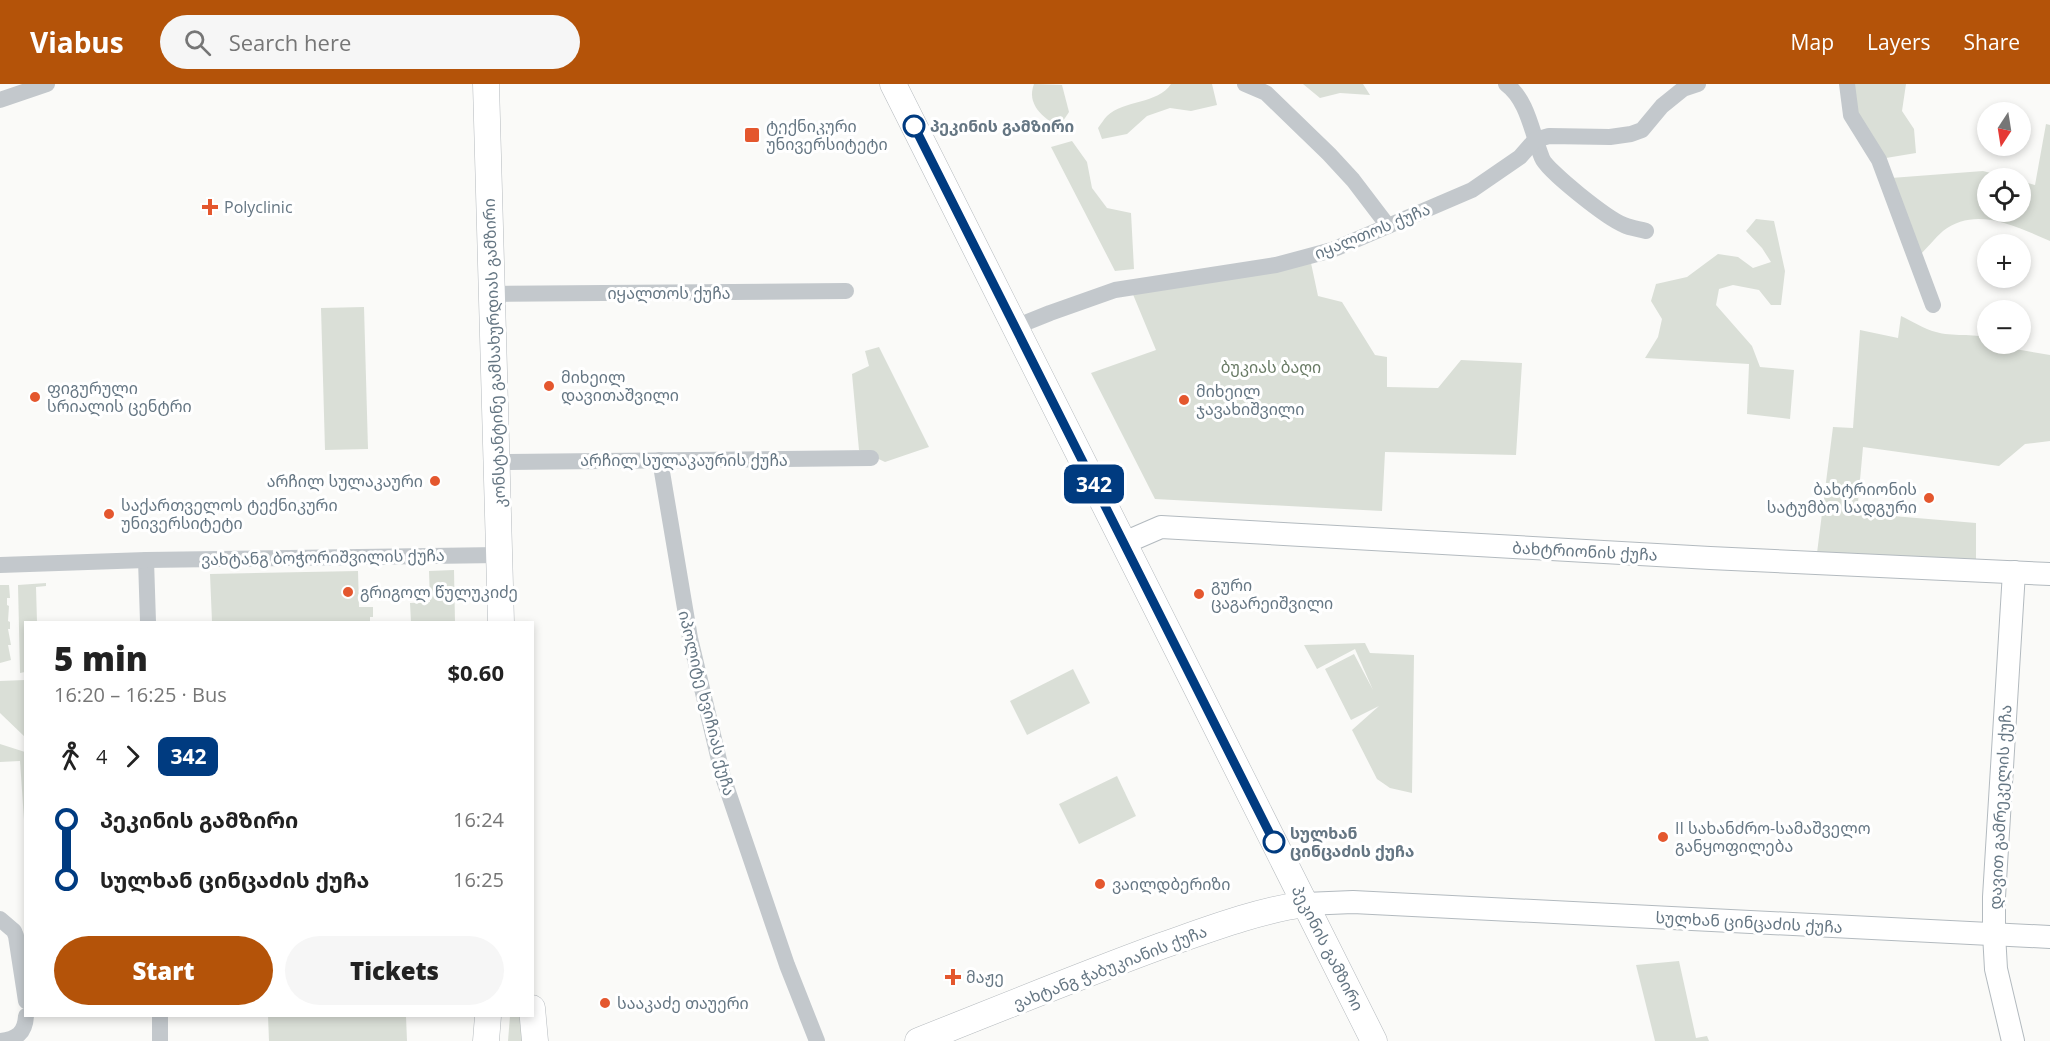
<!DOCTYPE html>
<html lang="en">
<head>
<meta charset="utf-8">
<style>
	body { margin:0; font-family:"Open Sans","Noto Sans Georgian",sans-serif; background:#f6f6f6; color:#222; height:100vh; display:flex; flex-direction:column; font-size:22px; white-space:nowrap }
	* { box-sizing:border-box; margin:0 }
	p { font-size:20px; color:#767676 }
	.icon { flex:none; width:33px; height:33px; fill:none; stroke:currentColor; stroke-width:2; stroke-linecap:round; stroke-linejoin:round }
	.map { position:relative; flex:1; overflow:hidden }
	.details { position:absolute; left:24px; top:537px; width:510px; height:396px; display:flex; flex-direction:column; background:#fff; border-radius:0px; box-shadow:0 3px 9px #0003 }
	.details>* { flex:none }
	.badge { padding:0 12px; border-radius:9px; font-size:21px; line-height:39px }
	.needle { width:39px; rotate:192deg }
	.buttons { position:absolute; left:1977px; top:18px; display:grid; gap:12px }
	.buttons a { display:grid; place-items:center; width:54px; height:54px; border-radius:50%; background:#fff; box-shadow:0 3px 9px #0003; font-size:30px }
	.map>.badge { position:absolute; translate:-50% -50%; box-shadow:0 0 0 3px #fff }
	.legs { display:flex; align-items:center; gap:9px; height:66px; padding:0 30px; font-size:20px }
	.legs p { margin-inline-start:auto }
	.head { display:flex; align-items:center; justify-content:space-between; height:102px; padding:0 30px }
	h1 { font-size:33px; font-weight:800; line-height:45px }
	.primary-button { display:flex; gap:12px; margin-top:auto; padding:12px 30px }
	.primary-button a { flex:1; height:69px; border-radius:36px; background:#b45309; color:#fff; font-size:24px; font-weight:800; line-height:69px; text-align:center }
	.primary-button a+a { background:#f6f6f6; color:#222 }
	ul { padding:0 30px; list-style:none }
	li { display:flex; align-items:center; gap:21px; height:60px; font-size:22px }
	li i { display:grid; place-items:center; width:9px; height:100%; margin:0 8px; background:currentColor }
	li i::after { content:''; width:15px; height:15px; margin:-8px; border:4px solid; border-radius:50%; background:#fff }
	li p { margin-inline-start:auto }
	li:first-child i { background:linear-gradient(#0000 50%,currentColor 0) }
	li:last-child i { background:linear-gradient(currentColor 50%,#0000 0) }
	header { display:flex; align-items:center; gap:36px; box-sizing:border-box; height:84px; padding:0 30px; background:#b45309; color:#fff }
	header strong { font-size:28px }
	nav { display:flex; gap:33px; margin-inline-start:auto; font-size:21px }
	.search { width:420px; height:54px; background:#f6f6f6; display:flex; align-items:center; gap:15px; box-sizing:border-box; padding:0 21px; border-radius:33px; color:#767676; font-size:22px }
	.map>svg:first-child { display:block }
	.green { fill:#dadfd7 }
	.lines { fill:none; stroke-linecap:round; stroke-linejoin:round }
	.secondary-casing { stroke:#b3babf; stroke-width:24 }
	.primary-casing { stroke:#b5babe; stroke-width:27 }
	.street { stroke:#c3c8cc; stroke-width:16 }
	.secondary { stroke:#fff; stroke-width:22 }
	.primary { stroke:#fff; stroke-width:26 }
	.line-1-casing { stroke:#fff; stroke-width:14 }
	.line-1 { stroke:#003b80; stroke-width:9 }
	.stop-1-dot { fill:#fff; stroke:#003b80; stroke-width:3 }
	.poi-dot { fill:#e4572e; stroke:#fff; stroke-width:2 }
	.labels { text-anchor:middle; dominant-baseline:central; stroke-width:6; stroke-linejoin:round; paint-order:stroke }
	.poi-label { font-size:16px; fill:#657683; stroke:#fff; text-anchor:start }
	.stop-label { font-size:16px; font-weight:bold; fill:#657683; stroke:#fff; text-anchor:start }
	.street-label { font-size:16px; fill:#657683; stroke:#fff }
	.park-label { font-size:16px; fill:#687a64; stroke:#fff }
</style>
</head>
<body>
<header>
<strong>Viabus</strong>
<div class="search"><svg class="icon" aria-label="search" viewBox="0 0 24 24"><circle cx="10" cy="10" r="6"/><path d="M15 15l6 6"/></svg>Search here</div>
<nav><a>Map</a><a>Layers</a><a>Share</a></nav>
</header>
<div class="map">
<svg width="2050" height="957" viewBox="0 0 2050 957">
	<rect width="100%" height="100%" fill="#fafaf8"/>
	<g class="green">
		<path d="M1034 0 1062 1 1069 28 1059 43C1043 34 1026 20 1034 0Z"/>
		<path d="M1171 0H1212L1217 21 1191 27 1170 24 1147 32 1127 50 1102 55 1098 44C1101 40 1104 35 1107 32 1124 16 1158 20 1171 0Z"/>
		<path d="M1303 0H1363L1370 11 1340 9 1320 14Z"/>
		<path d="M1854 0H1906L1902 27 1914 45 1916 69 1886 74 1856 32Z"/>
		<path d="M2046 40 2050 41V157C2017 143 1976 121 1943 147 1935 154 1928 163 1920 171L1891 94 1983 87 2011 94H1988V128H2020L2021 97 2035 101Z"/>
		<path d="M1072 57 1087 78 1092 104 1107 124 1131 129 1134 185 1115 187 1051 63Z"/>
		<path d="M1756 135 1774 137 1785 187 1781 221H1771L1759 206 1733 201 1719 205 1716 221 1752 262 1760 283 1794 286 1790 335 1747 330 1749 280 1645 274 1658 253 1662 235 1651 217 1656 200 1687 193 1718 170 1738 173 1753 184 1771 178 1762 164 1746 147Z"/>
		<path d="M1311 179 1318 212 1342 218 1375 271 1387 273V303L1438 304 1461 276 1522 279 1516 371 1385 368 1382 427 1155 415 1091 289 1156 266 1132 208Z"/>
		<path d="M364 223 368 365 325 366 321 224Z"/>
		<path d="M1901 232C1912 237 1924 245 1936 248 1951 253 1975 249 1987 254L1988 260H2001L2015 265 2050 271V357L2025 360 1999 382 1863 363 1857 429 1976 439V475L1817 469 1833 343 1853 344 1860 246 1898 254Z"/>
		<path d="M879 263 929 363 885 378 859 366 852 290 869 282 865 267Z"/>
		<path d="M454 486 455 538H411L410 519 430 518 429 487Z"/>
		<path d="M358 487 359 523H373V533H370V538H212L210 490Z"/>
		<path d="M46 499V502L36 503 37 538H26L25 588 20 589 18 501Z"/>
		<path d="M0 501H9L10 514H7V521L9 522 8 537 10 538V545H8L11 561H8L11 576 0 579Z"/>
		<path d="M1365 559 1370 569 1414 571 1412 709 1390 704 1377 695 1352 646 1379 622 1351 636 1325 585 1354 570 1373 606 1355 565 1317 585 1304 561Z"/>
		<path d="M1073 585 1090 619 1027 651 1010 617Z"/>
		<path d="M25 596H26L25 653 0 629V597Z"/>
		<path d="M0 660 25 668V750L20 677 0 678Z"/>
		<path d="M1117 692 1136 732 1079 760 1059 720Z"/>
		<path d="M1679 877 1696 954 1707 952 1709 957H1655L1636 881Z"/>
		<path d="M268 932H406L407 957H269Z"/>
		<path d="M510 932H521L524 957H508Z"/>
	</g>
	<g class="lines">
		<defs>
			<g id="secondary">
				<path d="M1124 459 1161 443 1710 474 2050 490"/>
				<path d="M1305 820 1353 818 2050 853"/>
				<path d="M2013 957 1996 885 1994 850V813L2014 488"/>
			</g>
			<g id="primary">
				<path d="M486 0 501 538"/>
				<path d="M893 0 1374 957"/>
				<path d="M532 924 535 957"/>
				<path d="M486 957 488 932"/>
				<path d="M918 957C999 925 1079 892 1161 862 1207 846 1256 827 1305 820"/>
			</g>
		</defs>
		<use href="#secondary" class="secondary-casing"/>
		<use href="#primary" class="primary-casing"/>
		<g class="street">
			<path d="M1245 0 1266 9 1329 70 1353 96 1388 142"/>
			<path d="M1506 0C1528 16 1532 50 1542 74 1547 87 1608 135 1624 141 1630 144 1639 145 1646 147"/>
			<path d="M1847 0 1851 31 1879 76 1933 221"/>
			<path d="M0 16 47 0"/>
			<path d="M492 210 846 207"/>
			<path d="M1015 243 1050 229 1115 206 1276 181 1332 166 1472 106 1520 73 1535 56 1549 52 1610 53 1631 50 1642 46 1662 22 1683 5 1698 0"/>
			<path d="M660 376 690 554 723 693 787 881 817 957"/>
			<path d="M497 378 871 374"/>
			<path d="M146 476 148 538"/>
			<path d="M0 481 146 476 499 471"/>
			<path d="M0 835 14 847 16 852 26 917"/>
			<path d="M160 932V957"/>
			<path d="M0 957C17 955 25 949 26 932"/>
		</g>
		<use href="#secondary" class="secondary"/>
		<use href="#primary" class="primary"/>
	</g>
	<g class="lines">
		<defs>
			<path id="line-1" d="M914 42 1274 758"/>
		</defs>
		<use href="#line-1" class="line-1-casing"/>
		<use href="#line-1" class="line-1"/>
	</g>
	<g class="stop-1-dot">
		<circle cx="914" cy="42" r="10"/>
		<circle cx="1274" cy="758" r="10"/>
	</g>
	<g class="poi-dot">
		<rect x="744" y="43" width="16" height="16" rx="3"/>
		<path d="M207 114h6v6h6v6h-6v6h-6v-6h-6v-6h6z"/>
		<circle cx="549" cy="302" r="6"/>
		<circle cx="35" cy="313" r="6"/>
		<circle cx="1184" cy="316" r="6"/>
		<circle cx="435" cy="397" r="6"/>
		<circle cx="1929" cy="414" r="6"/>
		<circle cx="109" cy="430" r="6"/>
		<circle cx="348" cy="508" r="6"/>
		<circle cx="1199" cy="510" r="6"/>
		<circle cx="1663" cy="753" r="6"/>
		<circle cx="1100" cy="800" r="6"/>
		<path d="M950 884h6v6h6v6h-6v6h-6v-6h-6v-6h6z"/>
		<circle cx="605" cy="919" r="6"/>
	</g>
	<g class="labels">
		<g class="poi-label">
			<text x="766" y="42">ტექნიკური<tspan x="766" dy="18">უნივერსიტეტი</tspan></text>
			<text x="224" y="123">Polyclinic</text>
			<text x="561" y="293">მიხეილ<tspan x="561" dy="18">დავითაშვილი</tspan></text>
			<text x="47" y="304">ფიგურული<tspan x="47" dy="18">სრიალის ცენტრი</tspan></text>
			<text x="1196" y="307">მიხეილ<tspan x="1196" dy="18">ჯავახიშვილი</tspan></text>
			<text x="423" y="397" text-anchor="end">არჩილ სულაკაური</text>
			<text x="1917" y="405" text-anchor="end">ბახტრიონის<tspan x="1917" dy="18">სატუმბო სადგური</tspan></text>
			<text x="121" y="421">საქართველოს ტექნიკური<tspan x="121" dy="18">უნივერსიტეტი</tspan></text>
			<text x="1211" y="501">გური<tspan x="1211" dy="18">ცაგარეიშვილი</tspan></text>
			<text x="360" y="508">გრიგოლ წულუკიძე</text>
			<text x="1675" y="744">II სახანძრო-სამაშველო<tspan x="1675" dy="18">განყოფილება</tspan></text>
			<text x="1112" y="800">ვაილდბერიზი</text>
			<text x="966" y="893">მაჟე</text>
			<text x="617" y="919">სააკაძე თაუერი</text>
		</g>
		<g class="stop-label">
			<text x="930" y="42">პეკინის გამზირი</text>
			<text x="1290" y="749">სულხან<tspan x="1290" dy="18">ცინცაძის ქუჩა</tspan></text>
		</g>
		<g class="street-label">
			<text transform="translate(1372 147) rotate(-22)">იყალთოს ქუჩა</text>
			<text x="669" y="209">იყალთოს ქუჩა</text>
			<text transform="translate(494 269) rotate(-92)">კონსტანტინე გამსახურდიას გამზირი</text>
			<text x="684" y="376">არჩილ სულაკაურის ქუჩა</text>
			<text transform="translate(1585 467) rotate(3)">ბახტრიონის ქუჩა</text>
			<text transform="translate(323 473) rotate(-1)">ვახტანგ ბოჭორიშვილის ქუჩა</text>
			<text transform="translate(707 619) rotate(76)">იპოლიტე ხვიჩიას ქუჩა</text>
			<text transform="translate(2000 723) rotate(-87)">დავით გამრეკელის ქუჩა</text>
			<text transform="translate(1749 838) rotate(3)">სულხან ცინცაძის ქუჩა</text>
			<text transform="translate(1328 864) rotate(63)">პეკინის გამზირი</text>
			<text transform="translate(1110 883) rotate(-21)">ვახტანგ ჭაბუკიანის ქუჩა</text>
		</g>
		<g class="park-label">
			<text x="1271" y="283">ბუკიას ბაღი</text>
		</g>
	</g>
</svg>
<div class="buttons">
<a><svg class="needle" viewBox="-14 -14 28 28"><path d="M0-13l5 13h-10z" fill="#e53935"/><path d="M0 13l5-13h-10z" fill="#767676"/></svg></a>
<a><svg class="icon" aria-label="locate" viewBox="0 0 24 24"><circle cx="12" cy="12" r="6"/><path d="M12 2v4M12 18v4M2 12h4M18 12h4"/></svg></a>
<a>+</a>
<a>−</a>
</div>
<b class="badge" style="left:1094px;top:400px;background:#003b80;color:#fff">342</b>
<section class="details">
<div class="head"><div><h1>5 min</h1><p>16:20 – 16:25 · Bus</p></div><b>$0.60</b></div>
<div class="legs"><svg class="icon" aria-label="walk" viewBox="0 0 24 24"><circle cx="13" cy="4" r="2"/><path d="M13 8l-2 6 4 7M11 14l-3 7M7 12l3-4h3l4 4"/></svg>4<svg class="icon" aria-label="forward" viewBox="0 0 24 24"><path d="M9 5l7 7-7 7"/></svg><b class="badge" style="background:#003b80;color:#fff">342</b></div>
<ul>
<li><i style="color:#003b80"></i><b>პეკინის გამზირი</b><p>16:24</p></li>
<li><i style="color:#003b80"></i><b>სულხან ცინცაძის ქუჩა</b><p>16:25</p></li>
</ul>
<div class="primary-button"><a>Start</a><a>Tickets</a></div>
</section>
</div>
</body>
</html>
